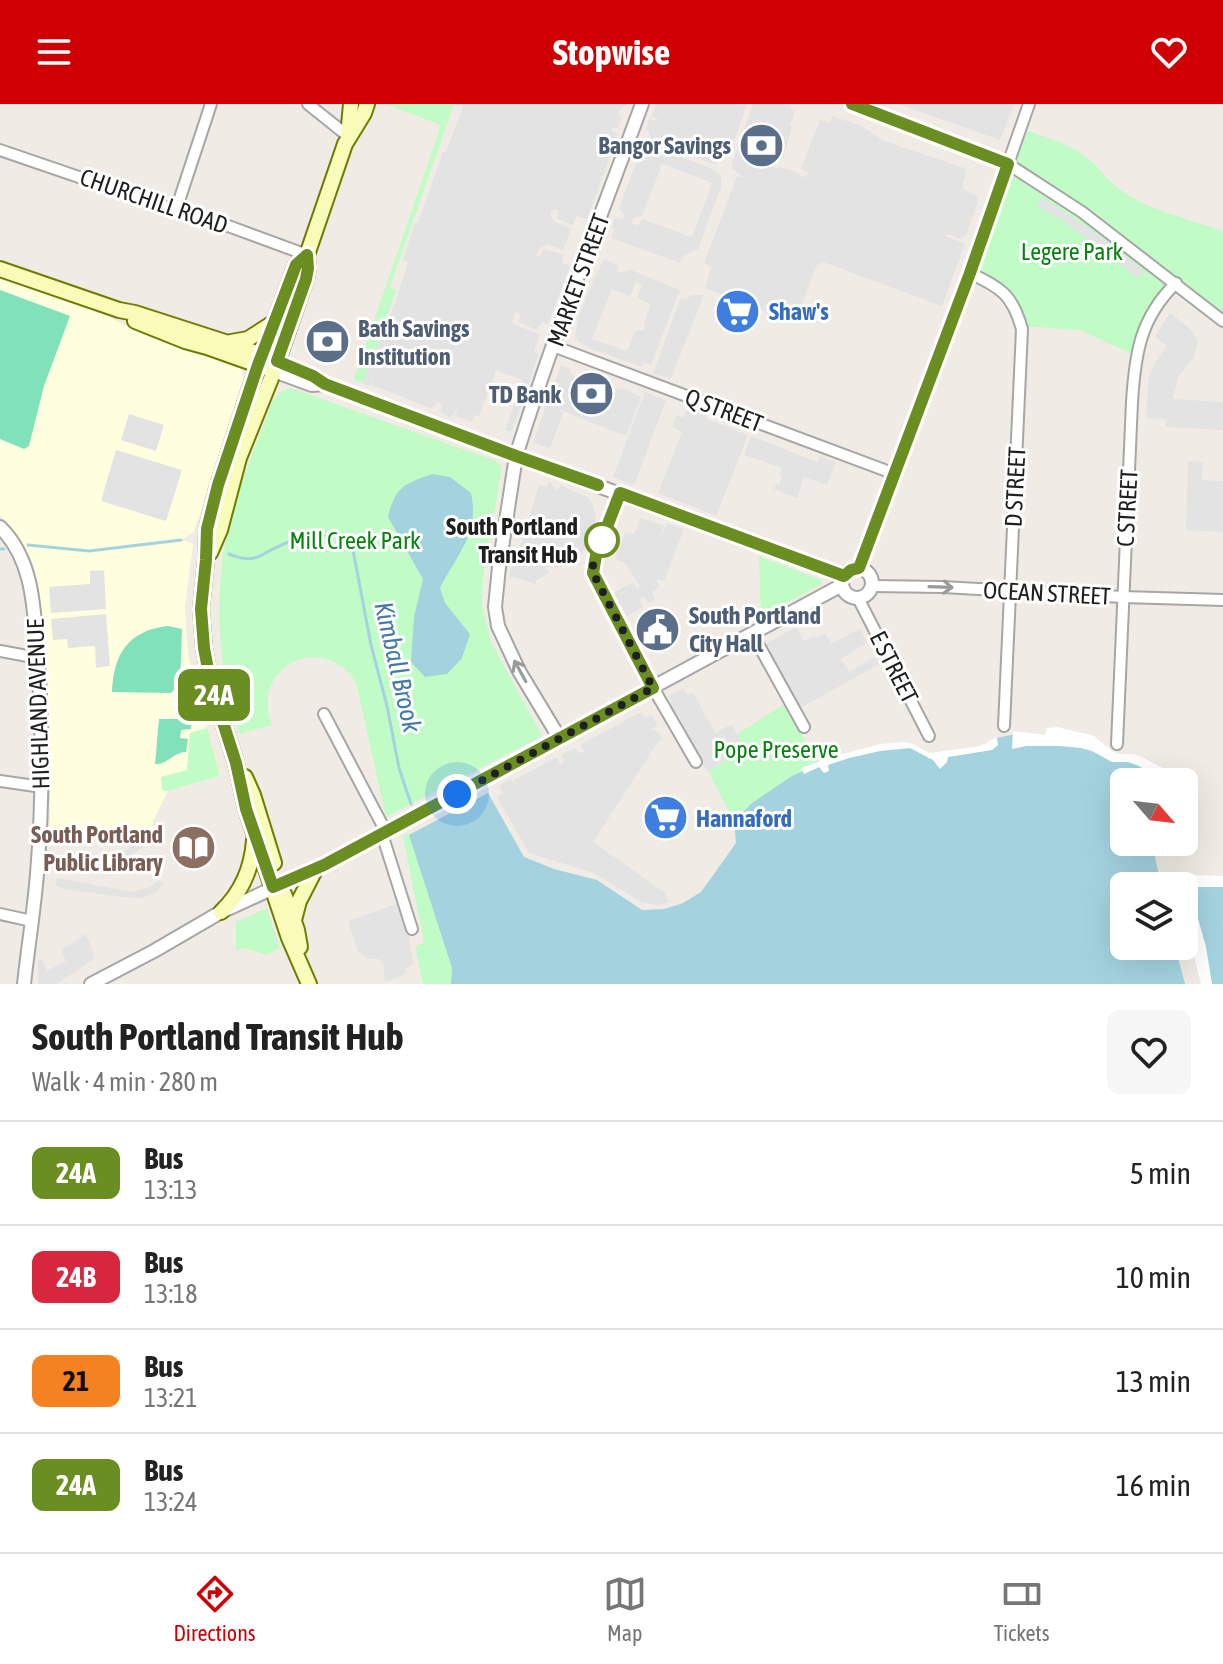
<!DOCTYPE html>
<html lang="en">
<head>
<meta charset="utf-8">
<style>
	body { margin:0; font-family:"Asap Condensed",sans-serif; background:#f6f6f6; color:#222; height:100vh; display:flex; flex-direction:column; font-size:30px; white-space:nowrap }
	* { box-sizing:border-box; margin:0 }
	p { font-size:26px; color:#767676 }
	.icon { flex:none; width:44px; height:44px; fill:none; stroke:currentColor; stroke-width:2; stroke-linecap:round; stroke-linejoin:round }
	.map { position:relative; height:880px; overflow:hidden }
	.details { display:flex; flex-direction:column; background:#fff; flex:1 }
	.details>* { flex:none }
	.badge { padding:0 16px; border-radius:12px; font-size:28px; line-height:52px }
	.needle { width:52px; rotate:118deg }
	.buttons { position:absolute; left:1110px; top:664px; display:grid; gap:16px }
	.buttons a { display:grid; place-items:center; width:88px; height:88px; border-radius:12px; background:#fff; box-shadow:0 8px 32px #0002; font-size:40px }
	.you { position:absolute; width:40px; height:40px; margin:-20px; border:6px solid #fff; border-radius:50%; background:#1a73e8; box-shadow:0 0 0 12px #1a73e833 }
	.map>.badge { position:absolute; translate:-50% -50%; box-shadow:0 0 0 4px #fff }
	.round { display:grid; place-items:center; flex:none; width:84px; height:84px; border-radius:12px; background:#f6f6f6 }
	.head { display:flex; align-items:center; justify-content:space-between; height:136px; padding:0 32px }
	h1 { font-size:38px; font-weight:700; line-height:60px }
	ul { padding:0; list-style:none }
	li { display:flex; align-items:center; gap:24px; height:104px; padding:0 32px; border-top:2px solid #e0e0e0 }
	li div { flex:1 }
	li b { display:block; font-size:30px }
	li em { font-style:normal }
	li .badge { min-width:88px; font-weight:700; text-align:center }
	header { display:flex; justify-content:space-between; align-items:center; height:104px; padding:0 32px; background:#ce0003; color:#fff; font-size:36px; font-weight:700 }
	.tab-bar { display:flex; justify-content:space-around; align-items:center; height:112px; border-top:2px solid #e0e0e0; background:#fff; font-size:22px; color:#767676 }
	.tab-bar a { display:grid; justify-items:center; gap:4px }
	.tab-bar .selected { color:#ce0003 }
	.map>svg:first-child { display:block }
	.education { fill:#fffedf }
	.park { fill:#c1fbc5 }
	.pitch { fill:#81e1ba }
	.parking { fill:#e3e3e3; fill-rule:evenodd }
	.water { fill:#a4d3df }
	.pier { fill:#fff }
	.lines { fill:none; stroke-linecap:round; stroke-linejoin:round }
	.stream { stroke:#a4d3df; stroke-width:3 }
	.minor-casing { stroke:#a6a6a6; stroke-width:14 }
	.tertiary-casing { stroke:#a6a6a6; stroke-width:16 }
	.secondary-casing { stroke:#6f7b01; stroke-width:18 }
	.minor { stroke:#fff; stroke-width:10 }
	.tertiary { stroke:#fff; stroke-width:12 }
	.secondary { stroke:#f9fbb8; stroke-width:14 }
	.oneway { stroke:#9a9a9a }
	.line-casing { stroke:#fff; stroke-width:18 }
	.line { stroke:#6b8e23; stroke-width:12 }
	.walk { stroke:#1f1f1f; stroke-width:8; stroke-dasharray:0 14.4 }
	.stop-dot { fill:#fff; stroke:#6b8e23; stroke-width:4 }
	.labels { text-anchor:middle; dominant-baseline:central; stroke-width:6; stroke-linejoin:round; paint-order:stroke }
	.service-label { font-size:24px; font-weight:bold; fill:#4e5e75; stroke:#fff; text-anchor:end }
	.street-label { font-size:24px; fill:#1f1f1f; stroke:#fff }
	.park-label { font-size:24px; fill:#088210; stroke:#fff }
	.shop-label { font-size:24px; font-weight:bold; fill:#366cbe; stroke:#fff; text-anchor:start }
	.stop-label { font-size:24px; font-weight:bold; fill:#1f1f1f; stroke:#fff; text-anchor:end }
	.education-label { font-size:24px; font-weight:bold; fill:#785e54; stroke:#fff; text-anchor:end }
	.water-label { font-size:26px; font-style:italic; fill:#457aaa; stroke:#fff }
</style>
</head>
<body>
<header><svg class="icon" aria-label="menu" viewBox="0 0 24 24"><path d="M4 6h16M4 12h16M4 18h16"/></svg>Stopwise<svg class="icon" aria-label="heart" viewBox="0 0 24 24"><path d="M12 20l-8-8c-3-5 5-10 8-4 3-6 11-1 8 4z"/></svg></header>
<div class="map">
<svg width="1223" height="880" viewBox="0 0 1223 880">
	<rect width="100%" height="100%" fill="#f0ece5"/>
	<path class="education" d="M0 172 98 208 148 232 242 265 243 274 194 428 182 436 193 440 185 503 188 549 194 579 220 672 168 687 153 717V726H50L49 617 39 483 33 460 23 440 0 411Z"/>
	<g class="park">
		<path d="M386 0H454L390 183 396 186 364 280 354 275 441 21Z"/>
		<path d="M1021 24C1042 32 1065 38 1084 51 1099 62 1109 79 1125 89 1152 107 1192 116 1223 127V217L1176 180 1165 190 1136 252 1080 226 1021 222 1003 188 970 169Z"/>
		<path d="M291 284 496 357 502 363 483 473 482 501 491 538 542 632 386 713 356 578C322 526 249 563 272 621L240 630C216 563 213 481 231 412 242 373 259 335 272 297L281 287Z"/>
		<path d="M759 452 821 476 822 480 761 512Z"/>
		<path d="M783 601 820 660 752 699 734 717 708 667 744 645 737 630Z"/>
		<path d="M207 624 220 672 168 687 162 686 161 673 187 666 190 629Z"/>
		<path d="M414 727 417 731 454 863 451 870V880H423L415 842 424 839 403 732Z"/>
		<path d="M267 804 280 844 267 851 244 844 236 846V818Z"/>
	</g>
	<g class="pitch">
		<path d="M0 186 70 212 44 282 29 342 24 345 0 335Z"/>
		<path d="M168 522 182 525 180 579 171 589 112 588C113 550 129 526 168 522Z"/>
		<path d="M159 615H191V625L181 626 180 634 188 635 186 648C174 648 167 661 155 660Z"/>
	</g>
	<g class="parking">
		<path d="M464 0H629L620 5 618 10 622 13 618 24 614 23 611 26 618 30 587 115 576 112 573 121 557 115 559 106 554 105 551 108V113L554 117 571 125 563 146 547 140 540 144 536 151 540 153 544 145 564 151 562 159 570 162 548 220 542 218 537 226 520 219 519 216 521 211 516 207 512 218 515 221 540 230 534 248 538 250 525 293 511 328 505 326 523 276 496 266 479 312 475 311 472 318 455 312 458 305H456L451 314 440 308 442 301 437 297 433 305 372 281 374 273 370 283 362 279 396 196 408 158 403 156 415 118 418 119 443 48H446Z"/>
		<path d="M656 0H747L729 52 720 53 714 52 718 58 716 61 651 36 649 27 646 26 649 15 657 17 659 16 651 12Z"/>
		<path d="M753 0H790L791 5 795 8 790 21 792 23 783 54 778 53 774 63 777 65 780 63 798 69 802 73 806 72 808 70 807 68 801 65 820 16 830 19 832 12 862 22 882 36 967 65 963 78V85L978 93 979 95 966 131 961 135 947 130 945 132 965 140 942 202 823 158 817 161 798 210 794 214 790 215H784L705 184 711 163 704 159 737 72 744 74 732 64V60Z"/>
		<path d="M898 0H1014L1000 36Z"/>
		<path d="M643 44 657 49 660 45 710 64 721 71V83L698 145 684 151 680 159 611 134 614 126 612 124 615 113 621 116 625 113 619 104 639 52 646 57 645 54 640 51ZM660 59 712 79 692 133 642 115 638 122 632 119 633 114 642 112 661 63Z"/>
		<path d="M1042 93 1093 127 1144 167 1138 174 1065 118 1037 102Z"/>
		<path d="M604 155 619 162 617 169 631 166 680 186 651 261 644 259 642 263 592 245 578 237 575 231 578 215 593 177ZM636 178 642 181 637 194 651 200 644 219 645 221 643 227 636 226 627 247 592 235 612 185 630 192Z"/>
		<path d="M691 191H704L671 274 653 270 680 195 688 194Z"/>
		<path d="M1170 209 1190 225 1195 231 1198 238 1194 253 1178 273 1173 295 1223 298V326L1165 323 1166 315 1146 314 1149 272 1157 255 1167 242 1155 232Z"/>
		<path d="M561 261 570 265 571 270 577 273 571 292 573 294 609 307 617 284 622 286 624 284 641 293 626 332 560 306 559 307 563 309 550 344 533 339 548 296 546 295 550 284H553Z"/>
		<path d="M645 288 666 296 634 381 613 373Z"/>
		<path d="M691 303 708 310 706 312 707 315 748 331 716 412 658 389 682 328 672 323 677 311 684 314 686 307 689 308Z"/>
		<path d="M129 310 164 321 156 347 121 336Z"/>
		<path d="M751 332 817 358 820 352 836 358 827 381 804 373 797 394 774 385 776 380 779 381 782 373 779 371 782 364 744 351Z"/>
		<path d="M116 346 182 366 166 417 101 397Z"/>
		<path d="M1188 357 1203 358 1202 376 1223 377V428L1186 426Z"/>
		<path d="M549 377 556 386 559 385 560 381 588 393 593 402 596 415 584 446 576 455 561 463H546L549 469 535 477 536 480 514 473 509 475 512 459 515 458 539 381 546 383Z"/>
		<path d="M641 414 664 422 661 429 662 431 667 419 684 425 664 477 658 475 657 478 660 483 652 488 655 495 649 499 644 493 639 496 643 503 627 512 614 489 633 478 637 485 640 483 625 459 615 455 625 429 634 430Z"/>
		<path d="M104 466 106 505 51 509 49 483 90 480V467Z"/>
		<path d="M106 510 110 562 96 564 95 542 68 544 67 535 53 536 51 515Z"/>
		<path d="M796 523 804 537 814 532 815 534 825 529 831 540 861 524 866 539 841 555 849 568 874 553 879 560 799 605 762 542Z"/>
		<path d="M683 584 687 591 693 588 715 629 732 620 744 645 708 667 702 659 678 611H675L669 600 672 599 669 592Z"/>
		<path d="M641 608 644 614 652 611 657 622 651 626 656 627 663 635 658 638 593 738 664 788 669 798 659 801 641 798 594 769 529 749 497 693 503 689 499 682 511 675 517 683 514 676 557 653 560 660H562L564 656 561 651 575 644 578 648 582 649 584 647 580 641Z"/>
		<path d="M139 735H143V743L108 767 93 768 60 763 62 755 87 760H104L113 758Z"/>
		<path d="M57 774 132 788 150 783 159 776 163 780 157 788 142 794 122 793 65 785 56 782Z"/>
		<path d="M399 799 409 832 413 860 406 864 407 868 404 871 385 878 383 860 379 855H368L358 848 348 817Z"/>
		<path d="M86 830 95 854 57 880H38V857L42 856 47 867 66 857 61 846Z"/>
	</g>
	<g class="water">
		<path d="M432 370 450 373 471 389C480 430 457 450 440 484L445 499 470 530 462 554 447 570 425 573 411 558 414 513 423 475 388 413C395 383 404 380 432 370Z"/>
		<path d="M1015 630 1082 635 1117 656 1128 653 1167 678H1124V738H1152L1161 782H1124V842H1175L1185 880H451L452 864 409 731 488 689 524 753 554 765 597 776 642 806 664 805 683 799 701 788 736 739 734 717 752 699 792 672 820 660 887 644 912 643 930 655 994 643 997 634Z"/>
		<path d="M1195 776 1223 777V880H1206L1187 813Z"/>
	</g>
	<g class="pier">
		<path d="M1057 623 1094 632 1112 647 1119 650H1134L1145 655 1167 666 1168 678H1163L1139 662 1128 658H1112L1092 647 1081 644 1060 642H1026L1012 645 1013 627 1045 631 1047 624Z"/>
		<path d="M994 634H997L998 641 992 646 948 653 947 658 940 665 933 656 910 644 880 647 849 654 828 661 829 667 824 669 819 663 804 670 801 664 835 652 881 640 904 638 913 640 929 649 975 643 985 640Z"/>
		<path d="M1193 771 1223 772V783H1195L1192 793 1206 843 1212 880H1201L1184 811 1185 778Z"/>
	</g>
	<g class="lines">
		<g class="stream">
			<path d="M343 437 350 441 353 446 371 541 387 602 399 664 411 700"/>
			<path d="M28 441 89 447 181 436"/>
			<path d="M0 445H4"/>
			<path d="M229 450C237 453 245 456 254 454 259 453 266 449 271 446 292 436 307 428 331 433"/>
		</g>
		<defs>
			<g id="minor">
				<path d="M308 0 348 32"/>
				<path d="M1029 0 1008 60 1082 108 1223 217"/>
				<path d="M0 46 187 110 231 123 307 151"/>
				<path d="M176 106 211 0"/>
				<path d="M970 169C1002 185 1012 190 1022 225L1004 622"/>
				<path d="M553 242 895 370"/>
				<path d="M620 389 596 451 593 469 648 575 696 658"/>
				<path d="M872 482 943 483 1123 493 1223 496"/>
				<path d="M858 494 929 632"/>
				<path d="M752 529 804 623"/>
				<path d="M0 547 38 554"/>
				<path d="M324 610 386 728"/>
				<path d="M1117 640 1132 298C1135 250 1140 214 1176 179"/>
				<path d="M0 677 42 683"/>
				<path d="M382 730 412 825"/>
				<path d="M0 810 32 817"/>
			</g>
			<g id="tertiary">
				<path d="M852 0 1008 60 970 169 859 464"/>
				<path d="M277 257 313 272 325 280 516 352 844 472"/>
				<path d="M274 267 312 281 324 280"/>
				<path d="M0 423C35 457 34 510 38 555 43 627 43 698 37 770 34 807 28 843 24 880"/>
				<circle cx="857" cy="479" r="15"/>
				<path d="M560 635 519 567 498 522 495 503 499 463 516 352C553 233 599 117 642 0"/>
				<path d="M91 880 154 847 221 808 324 761 842 481"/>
			</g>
			<g id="secondary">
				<path d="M348 32 351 0"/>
				<path d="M307 151 296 161 258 261 218 381 207 425 206 456 201 505 204 544 211 581 236 659 246 705 289 834 309 880"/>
				<path d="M0 165 119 206 135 209 228 239 270 254"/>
				<path d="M135 217 185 237 207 243 266 264"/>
				<path d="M231 238 248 235 276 217"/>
				<path d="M210 449 220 426 239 354 274 267 306 175 308 164 307 151 345 40 364 9 367 0"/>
				<path d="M245 673 253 691 274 759"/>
				<path d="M284 790 297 826 300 843"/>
				<path d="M221 808C242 788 252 765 254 736"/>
				<path d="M294 816 299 797 315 766"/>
			</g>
		</defs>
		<use href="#minor" class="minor-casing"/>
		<use href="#tertiary" class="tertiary-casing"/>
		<use href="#secondary" class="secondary-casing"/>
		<use href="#minor" class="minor"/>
		<use href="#tertiary" class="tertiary"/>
		<use href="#secondary" class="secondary"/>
	</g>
	<defs><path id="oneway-shaft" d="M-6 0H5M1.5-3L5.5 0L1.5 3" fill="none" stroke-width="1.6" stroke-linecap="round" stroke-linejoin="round" transform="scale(2)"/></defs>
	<g class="oneway">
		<use href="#oneway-shaft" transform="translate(941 483) rotate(2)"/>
		<use href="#oneway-shaft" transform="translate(520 567) rotate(-119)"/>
	</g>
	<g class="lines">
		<defs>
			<path id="line" d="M598 381 516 352 325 280 313 272 277 257 306 175 308 164 307 151 296 161 258 261 218 381 207 425 206 456 201 505 204 544 211 581 236 659 246 705 273 783 324 761 653 584 593 469 596 451 620 389 844 472 851 466 859 464 970 169 1008 60 852 0"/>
		</defs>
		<use href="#line" class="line-casing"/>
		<use href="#line" class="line"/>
		<path class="walk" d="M457 690 653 584 593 469V460L606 425 602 436"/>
	</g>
	<defs>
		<symbol id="bank-disc" viewBox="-11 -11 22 22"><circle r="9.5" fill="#5c6f8a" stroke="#fff"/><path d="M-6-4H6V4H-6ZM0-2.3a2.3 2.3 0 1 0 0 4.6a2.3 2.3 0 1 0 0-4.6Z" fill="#fff"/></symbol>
		<symbol id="supermarket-disc" viewBox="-11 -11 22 22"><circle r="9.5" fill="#3f7fe0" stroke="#fff"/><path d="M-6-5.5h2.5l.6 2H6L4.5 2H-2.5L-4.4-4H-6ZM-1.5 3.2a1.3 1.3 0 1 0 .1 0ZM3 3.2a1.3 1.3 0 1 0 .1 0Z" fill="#fff"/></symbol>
		<symbol id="civic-disc" viewBox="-11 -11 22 22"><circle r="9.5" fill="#5c6f8a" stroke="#fff"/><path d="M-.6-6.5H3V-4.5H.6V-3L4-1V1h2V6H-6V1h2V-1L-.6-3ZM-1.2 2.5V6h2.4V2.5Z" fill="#fff"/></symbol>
		<symbol id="library-disc" viewBox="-11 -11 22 22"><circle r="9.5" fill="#8d6e63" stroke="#fff"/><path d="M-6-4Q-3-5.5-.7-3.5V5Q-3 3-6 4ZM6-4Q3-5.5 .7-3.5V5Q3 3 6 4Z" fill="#fff"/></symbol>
	</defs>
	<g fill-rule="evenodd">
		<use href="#bank-disc" x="736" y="16" width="51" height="51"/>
		<use href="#supermarket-disc" x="712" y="182" width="51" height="51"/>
		<use href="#bank-disc" x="302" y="212" width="51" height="51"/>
		<use href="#bank-disc" x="566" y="264" width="51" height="51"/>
		<use href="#civic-disc" x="632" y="500" width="51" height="51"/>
		<use href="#supermarket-disc" x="640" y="688" width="51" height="51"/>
		<use href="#library-disc" x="168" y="718" width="51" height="51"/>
	</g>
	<circle class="stop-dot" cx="602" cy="436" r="16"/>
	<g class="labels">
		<g class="service-label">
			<text x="731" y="41">Bangor Savings</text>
			<text x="358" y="224" text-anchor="start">Bath Savings<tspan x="358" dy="28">Institution</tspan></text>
			<text x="561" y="290">TD Bank</text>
			<text x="689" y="511" text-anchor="start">South Portland<tspan x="689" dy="28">City Hall</tspan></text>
		</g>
		<g class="street-label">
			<text transform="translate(154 97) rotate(19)">CHURCHILL ROAD</text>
			<text transform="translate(578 176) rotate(-70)">MARKET STREET</text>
			<text transform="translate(724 306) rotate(21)">Q STREET</text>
			<text transform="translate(1015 383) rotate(-87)">D STREET</text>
			<text transform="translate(1127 404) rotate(-87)">C STREET</text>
			<text transform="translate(1047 489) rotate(3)">OCEAN STREET</text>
			<text transform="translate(894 563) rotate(63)">E STREET</text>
			<text transform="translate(38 600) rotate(-92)">HIGHLAND AVENUE</text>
		</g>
		<g class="park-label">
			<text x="1072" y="147">Legere Park</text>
			<text x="355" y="436">Mill Creek Park</text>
			<text x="776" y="645">Pope Preserve</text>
		</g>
		<g class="shop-label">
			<text x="769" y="207">Shaw's</text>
			<text x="696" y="714">Hannaford</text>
		</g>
		<g class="stop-label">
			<text x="578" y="422">South Portland<tspan x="578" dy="28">Transit Hub</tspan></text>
		</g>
		<g class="education-label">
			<text x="163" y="730">South Portland<tspan x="163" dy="28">Public Library</tspan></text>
		</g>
		<g class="water-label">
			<text transform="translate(398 563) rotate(77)">Kimball Brook</text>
		</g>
	</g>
</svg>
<div class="buttons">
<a><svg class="needle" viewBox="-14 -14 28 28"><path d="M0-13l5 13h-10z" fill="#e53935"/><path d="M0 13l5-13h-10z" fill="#767676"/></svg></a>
<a><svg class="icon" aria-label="layers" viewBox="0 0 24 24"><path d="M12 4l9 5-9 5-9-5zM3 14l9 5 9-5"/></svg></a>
</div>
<div class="you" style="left:457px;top:690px"></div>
<b class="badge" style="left:214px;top:591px;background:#6b8e23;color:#fff">24A</b>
</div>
<section class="details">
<div class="head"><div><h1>South Portland Transit Hub</h1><p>Walk · 4 min · 280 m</p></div><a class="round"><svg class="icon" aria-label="heart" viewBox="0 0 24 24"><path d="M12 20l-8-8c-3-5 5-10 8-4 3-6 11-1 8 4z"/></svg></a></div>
<ul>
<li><span class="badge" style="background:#6b8e23;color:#fff">24A</span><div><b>Bus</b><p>13:13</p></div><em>5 min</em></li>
<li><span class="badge" style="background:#d7263d;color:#fff">24B</span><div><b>Bus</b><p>13:18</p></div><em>10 min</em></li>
<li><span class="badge" style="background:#f58220;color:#111">21</span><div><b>Bus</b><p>13:21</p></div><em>13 min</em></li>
<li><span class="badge" style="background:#6b8e23;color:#fff">24A</span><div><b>Bus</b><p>13:24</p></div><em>16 min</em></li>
</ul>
</section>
<nav class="tab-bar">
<a class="selected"><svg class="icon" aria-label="directions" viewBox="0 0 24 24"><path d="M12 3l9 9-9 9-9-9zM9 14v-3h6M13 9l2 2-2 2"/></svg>Directions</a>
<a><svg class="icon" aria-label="map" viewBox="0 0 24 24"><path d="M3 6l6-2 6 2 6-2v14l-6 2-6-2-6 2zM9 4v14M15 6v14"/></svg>Map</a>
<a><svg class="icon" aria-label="tickets" viewBox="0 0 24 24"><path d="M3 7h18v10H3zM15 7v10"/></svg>Tickets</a>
</nav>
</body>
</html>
